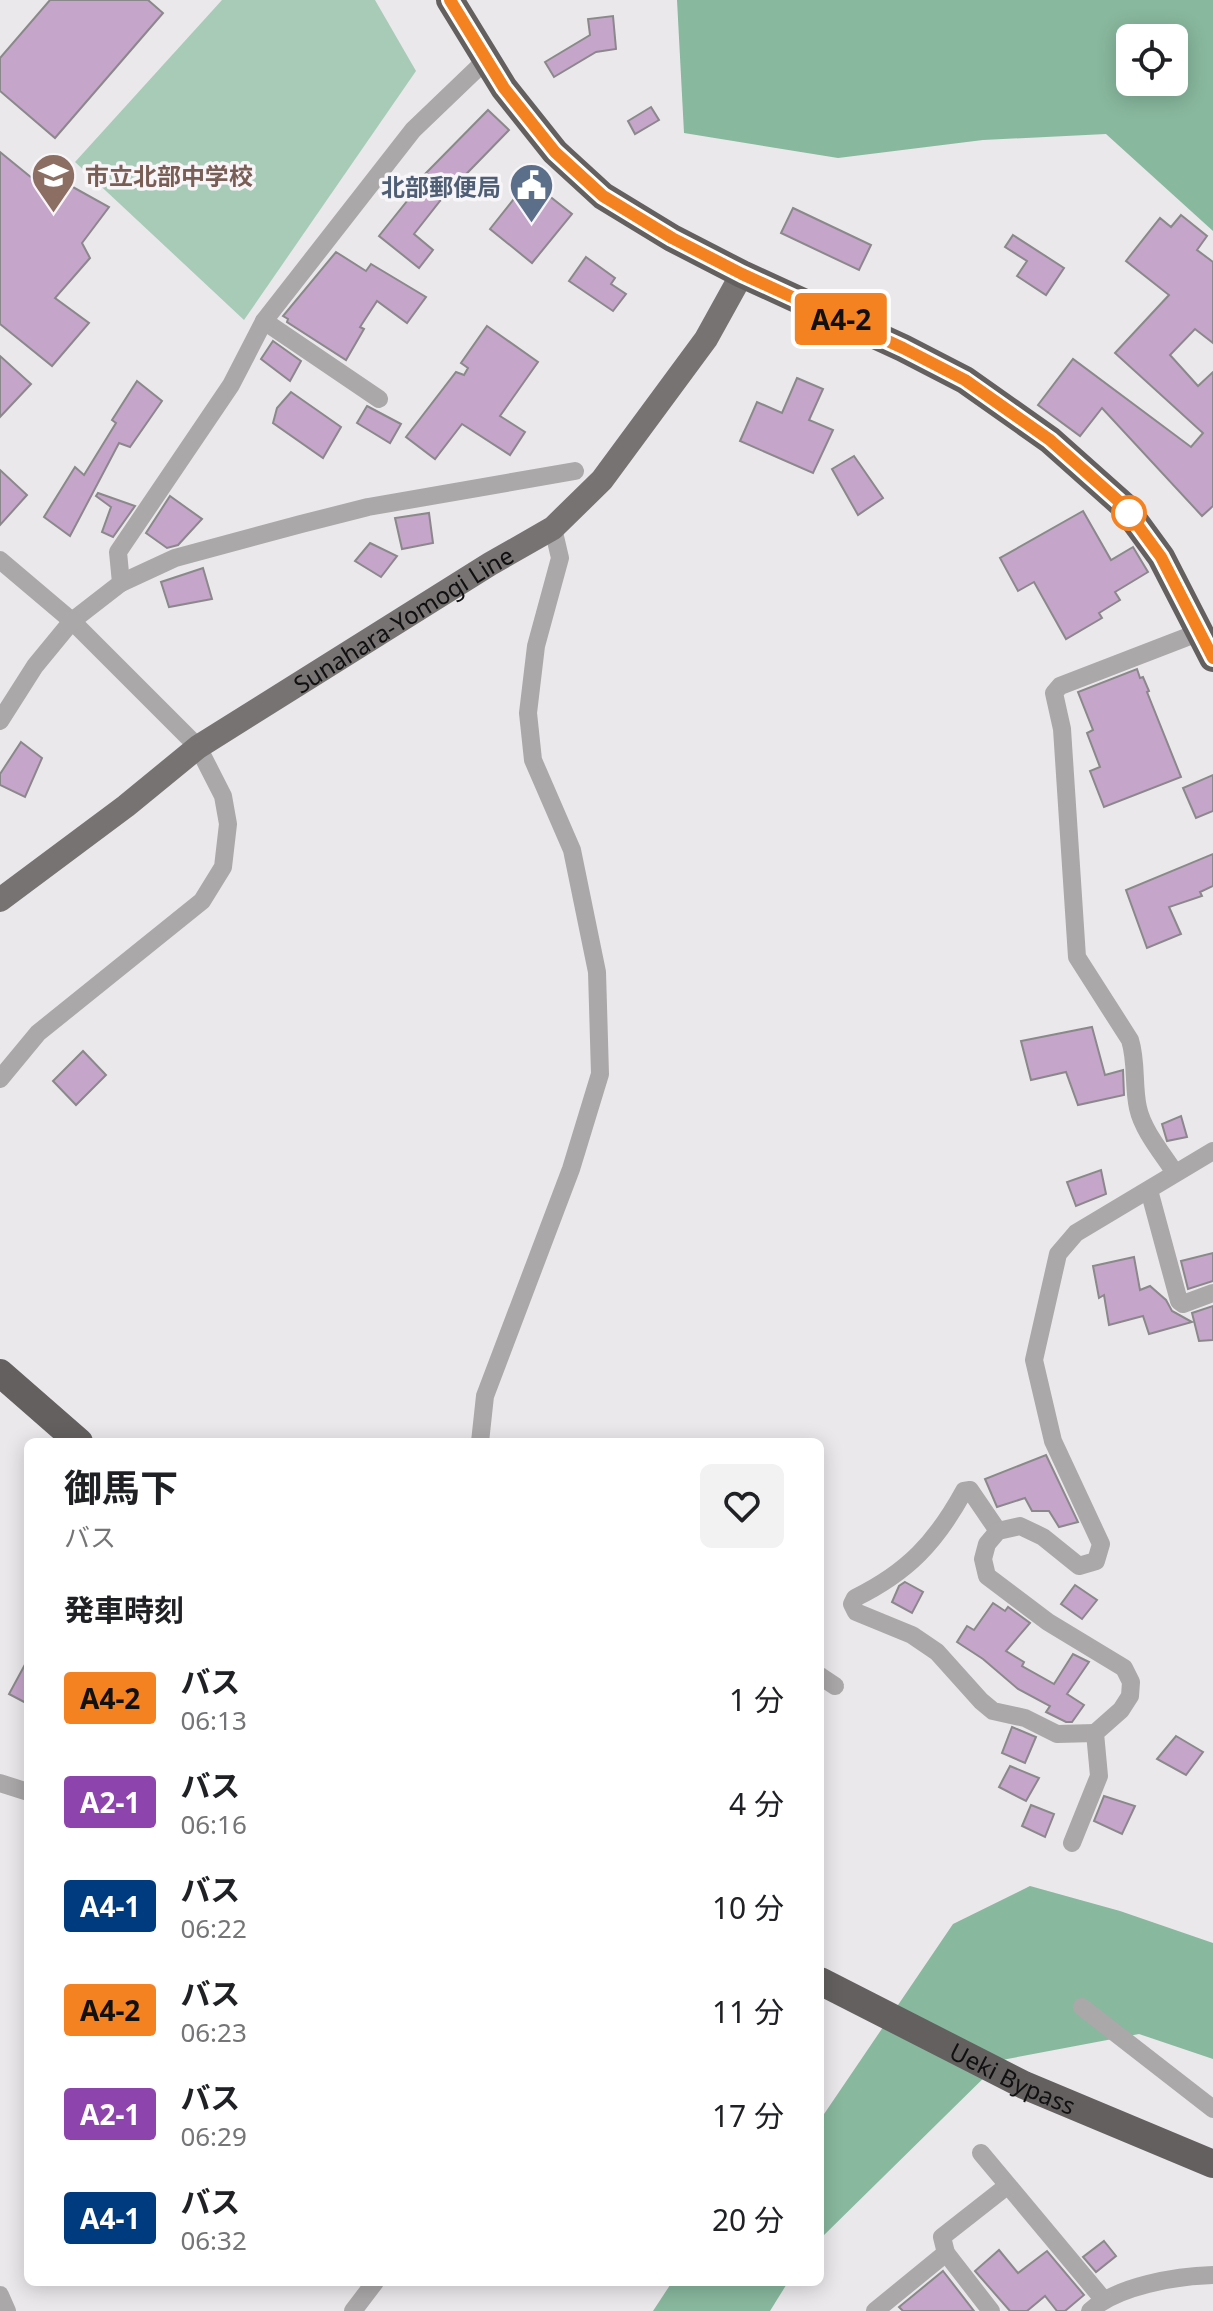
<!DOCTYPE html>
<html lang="ja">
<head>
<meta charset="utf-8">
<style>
	body { margin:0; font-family:"Noto Sans","Noto Sans JP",sans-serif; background:#f2f2f2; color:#202124; height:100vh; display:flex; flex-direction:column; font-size:30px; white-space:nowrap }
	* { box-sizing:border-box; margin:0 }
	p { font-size:26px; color:#757577 }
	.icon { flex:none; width:44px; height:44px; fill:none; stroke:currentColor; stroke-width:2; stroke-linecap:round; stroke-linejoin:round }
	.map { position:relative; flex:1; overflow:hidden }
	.sheet { position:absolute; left:24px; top:1438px; width:800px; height:848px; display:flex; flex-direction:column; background:#fff; border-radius:12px; box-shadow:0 4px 20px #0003 }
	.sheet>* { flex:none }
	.badge { padding:0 16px; border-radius:6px; font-size:28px; line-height:52px }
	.fabs { position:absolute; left:1116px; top:24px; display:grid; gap:16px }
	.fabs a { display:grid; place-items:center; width:72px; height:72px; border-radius:12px; background:#fff; box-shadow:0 4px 20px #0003; font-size:40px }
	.map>.badge { position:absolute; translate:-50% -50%; box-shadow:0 0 0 4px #fff }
	h2 { padding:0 40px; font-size:30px; line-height:72px }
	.round { display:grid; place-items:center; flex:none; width:84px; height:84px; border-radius:12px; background:#f2f2f2 }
	.summary { display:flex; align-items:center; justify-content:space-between; height:136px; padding:0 40px }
	h1 { font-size:38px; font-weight:700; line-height:60px }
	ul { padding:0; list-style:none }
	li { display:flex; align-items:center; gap:24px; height:104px; padding:0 40px }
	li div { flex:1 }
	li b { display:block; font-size:30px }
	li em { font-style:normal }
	li .badge { min-width:88px; font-weight:700; text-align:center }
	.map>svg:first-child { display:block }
	.green { fill:#a7cbb7 }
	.forest { fill:#88b89e; fill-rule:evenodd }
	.building { fill:#c5a5ca; stroke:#8b888b; stroke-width:2 }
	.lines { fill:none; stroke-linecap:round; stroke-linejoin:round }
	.minor { stroke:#aba8a9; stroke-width:18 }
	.major { stroke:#777373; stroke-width:24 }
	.highway { stroke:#646060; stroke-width:28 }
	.line-casing { stroke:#fff; stroke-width:18 }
	.line { stroke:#f58220; stroke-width:12 }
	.stop-dot { fill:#fff; stroke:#f58220; stroke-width:4 }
	.labels { text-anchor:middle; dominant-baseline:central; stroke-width:7; stroke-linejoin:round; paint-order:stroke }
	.education-label { font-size:24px; font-weight:bold; fill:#785e54; stroke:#f8f5f8; text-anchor:start }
	.service-label { font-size:24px; font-weight:bold; fill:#4e5e75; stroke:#f8f5f8; text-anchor:end }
	.street-label { font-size:24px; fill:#111011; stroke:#f8f5f8 }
</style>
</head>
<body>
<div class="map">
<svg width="1213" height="2311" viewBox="0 0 1213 2311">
	<rect width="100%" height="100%" fill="#ebe8eb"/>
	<path class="green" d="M222 0H375L416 71 244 320 75 162Z"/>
	<g class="forest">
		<path d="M677 0H1213V231L1106 134 983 140 838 158 684 133ZM1130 38H1174V82H1130Z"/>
		<path d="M1030 1886 1120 1911 1213 1943V2059L1139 2034 1002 2060 820 2239V2120L953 1924Z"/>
		<path d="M672 2282H788L770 2311H653Z"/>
	</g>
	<g class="building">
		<path d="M50 0H148L163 13 55 138 0 91V58Z"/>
		<path d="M613 16 616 49 596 52 554 77 545 62 590 35 588 19Z"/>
		<path d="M651 107 659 120 635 134 628 121Z"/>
		<path d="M488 110 509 130 440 201 414 234 433 250 419 268 379 236 427 176 425 174Z"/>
		<path d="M0 152 54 196 71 186 109 207 82 243 90 258 55 298 89 323 52 366 0 324Z"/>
		<path d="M529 180 572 214 532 263 490 229Z"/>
		<path d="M793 208 871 245 859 270 781 233Z"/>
		<path d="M1181 215 1207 236 1197 250 1213 262V343L1195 329 1170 355 1198 386 1213 372V506L1202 516 1102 408 1080 436 1038 405 1073 359 1191 447 1203 433 1115 353 1169 295 1126 261 1160 218 1171 227Z"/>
		<path d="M1013 235 1064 268 1046 295 1017 276 1027 261 1005 247Z"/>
		<path d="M336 252 366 271 371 264 426 297 407 323 377 301 360 327 364 329 346 360 287 322 288 319 283 316Z"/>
		<path d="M586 257 615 278 611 284 626 294 613 311 569 281Z"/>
		<path d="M487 326 538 362 500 416 525 432 510 455 462 424 435 459 406 437 456 372 464 375 468 368 461 363Z"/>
		<path d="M273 341 301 361 290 381 261 359Z"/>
		<path d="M0 356 31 384 0 417Z"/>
		<path d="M797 378 823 389 809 420 833 430 813 473 740 441 757 402 782 413Z"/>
		<path d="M137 381 162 401 130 447 119 443 70 536 44 517 75 467 84 475 116 423 112 420Z"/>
		<path d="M291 392 341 427 323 458 273 423 277 408Z"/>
		<path d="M367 406 401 424 390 443 357 423Z"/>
		<path d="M854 456 883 498 858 515 832 469Z"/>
		<path d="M0 470 27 495 0 525Z"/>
		<path d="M98 493 135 506 113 537 102 532 111 507 96 496Z"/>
		<path d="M170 496 202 519 178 545 167 548 146 533Z"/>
		<path d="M1083 511 1111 560 1133 547 1148 572 1115 592 1120 600 1099 613 1102 618 1066 639 1034 582 1018 591 1000 558Z"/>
		<path d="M429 513 433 543 402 549 395 518Z"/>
		<path d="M370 543 397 556 381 577 355 561Z"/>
		<path d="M203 568 212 599 169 607 161 582Z"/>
		<path d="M1137 669 1140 678 1143 677 1149 691 1147 692 1181 777 1104 807 1090 771 1100 767 1087 733 1093 730 1078 692Z"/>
		<path d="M21 742 42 758 25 797 0 785V774Z"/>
		<path d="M1213 775V811L1196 818 1183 788Z"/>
		<path d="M1213 854V886L1200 892 1202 896 1169 907 1181 934 1147 948 1126 890Z"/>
		<path d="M1092 1027 1105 1075 1123 1070 1124 1095 1078 1105 1066 1072 1031 1080 1021 1041Z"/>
		<path d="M83 1051 106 1075 76 1105 53 1081Z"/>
		<path d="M1181 1116 1187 1137 1167 1141 1162 1124Z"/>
		<path d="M1101 1170 1106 1194 1076 1206 1067 1182Z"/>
		<path d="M1213 1253V1281L1188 1289 1181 1261Z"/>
		<path d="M1134 1257 1140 1290 1150 1286 1166 1300 1172 1311 1192 1322 1149 1334 1143 1316 1109 1325 1104 1295 1099 1298 1093 1266Z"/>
		<path d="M1213 1306V1340L1199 1341 1192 1313Z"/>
		<path d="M1046 1455 1078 1522 1059 1527 1049 1511H1032L1025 1498 997 1507 985 1479Z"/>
		<path d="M905 1582 923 1592 912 1613 892 1602 899 1586Z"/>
		<path d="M1075 1585 1097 1600 1082 1619 1061 1604Z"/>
		<path d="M993 1603 1005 1611 1008 1607 1030 1623 1006 1651 1024 1662 1022 1666 1054 1684 1073 1654 1089 1662 1067 1694 1084 1705 1072 1722H1066L1046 1712 1050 1706 1018 1689 983 1659 957 1642 967 1626 974 1630Z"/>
		<path d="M28 1659V1704L9 1694Z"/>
		<path d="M1012 1727 1036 1737 1025 1763 1002 1753Z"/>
		<path d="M1176 1736 1203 1752 1186 1775 1157 1759Z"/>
		<path d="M1010 1766 1039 1778 1026 1801 999 1787Z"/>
		<path d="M1104 1796 1135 1806 1122 1834 1094 1821Z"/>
		<path d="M1031 1805 1054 1814 1045 1837 1022 1826Z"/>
		<path d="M1104 2241 1116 2256 1096 2272 1083 2257Z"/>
		<path d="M999 2250 1018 2273 1047 2251 1084 2295 1065 2311H1057L1045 2296 1027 2311H1010L975 2271Z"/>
		<path d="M943 2271 974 2311H903L899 2307Z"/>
	</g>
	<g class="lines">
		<g class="minor">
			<path d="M264 321 379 399"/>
			<path d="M0 560 72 621 198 747 223 796 228 824 223 867 202 901 38 1033 0 1079"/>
			<path d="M121 583 175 558 301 524 368 507 575 471"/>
			<path d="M0 721 35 666 72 621 121 583 118 552 231 385 264 321 413 130 486 60"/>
			<path d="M1175 1173C1163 1154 1143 1131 1138 1108 1133 1086 1137 1062 1130 1040L1077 957 1062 729 1054 693 1060 686 1200 632"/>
			<path d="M1149 1190 1179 1301 1183 1304 1213 1293"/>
			<path d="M480 1442 485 1396 571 1169 600 1074 597 972 572 850 533 760 528 713 536 646 560 558 553 528"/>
			<path d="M998 1531 970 1490 964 1491C936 1542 908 1572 855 1598L852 1604 856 1612 912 1635 937 1652 981 1701 993 1711 1025 1718 1057 1734 1095 1733"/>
			<path d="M820 1676 835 1686"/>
			<path d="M0 1783 28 1792"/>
			<path d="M1072 1843 1099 1776 1095 1733 1121 1710 1130 1696 1131 1682 1124 1668 1048 1622 987 1576 983 1559 987 1544 998 1531 1020 1526 1043 1537 1079 1566 1096 1561 1101 1544 1053 1441 1034 1360 1058 1254 1076 1233 1213 1151"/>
			<path d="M1082 2007 1213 2109"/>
			<path d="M981 2153 1103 2299"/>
			<path d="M0 2295 7 2311"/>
			<path d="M353 2311 375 2282"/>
			<path d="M875 2311 946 2253"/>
			<path d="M991 2311 946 2253 942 2237 1007 2186"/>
			<path d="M1090 2311C1117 2286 1176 2276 1213 2275"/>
		</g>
		<path class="major" id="s1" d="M0 900 126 806 198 747 490 564 553 528 602 480 706 339 742 274"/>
		<g class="highway">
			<path d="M450 0 504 88 555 152 603 196 672 238 742 274 903 348 965 380 1050 440 1123 505 1161 557 1213 658"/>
			<path d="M0 1373 79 1442"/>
			<path id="s2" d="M820 1981 1024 2085 1213 2164"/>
		</g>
	</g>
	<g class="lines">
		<defs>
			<path id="line" d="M450 0 504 88 555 152 603 196 672 238 742 274 903 348 965 380 1050 440 1123 505 1161 557 1213 658"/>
		</defs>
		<use href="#line" class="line-casing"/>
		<use href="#line" class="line"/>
	</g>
	<defs>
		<symbol id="school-pin" viewBox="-11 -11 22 30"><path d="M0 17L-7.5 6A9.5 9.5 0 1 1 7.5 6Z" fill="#8d6e63" stroke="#f8f5f8"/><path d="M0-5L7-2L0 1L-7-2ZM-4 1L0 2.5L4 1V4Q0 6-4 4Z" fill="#fff"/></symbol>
		<symbol id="civic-pin" viewBox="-11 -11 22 30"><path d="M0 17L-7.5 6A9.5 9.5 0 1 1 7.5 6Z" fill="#5c6f8a" stroke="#f8f5f8"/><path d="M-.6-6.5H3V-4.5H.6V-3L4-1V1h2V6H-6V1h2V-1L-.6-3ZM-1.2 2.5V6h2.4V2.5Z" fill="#fff"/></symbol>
	</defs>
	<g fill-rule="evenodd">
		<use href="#school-pin" x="28" y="150" width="51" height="69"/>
		<use href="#civic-pin" x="506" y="160" width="51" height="69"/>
	</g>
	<circle class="stop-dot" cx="1129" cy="513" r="16"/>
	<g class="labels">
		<g class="education-label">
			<text x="85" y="175">市立北部中学校</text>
		</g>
		<g class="service-label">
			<text x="501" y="186">北部郵便局</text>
		</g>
		<g class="street-label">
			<text stroke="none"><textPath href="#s1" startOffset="492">Sunahara-Yomogi Line</textPath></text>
			<text stroke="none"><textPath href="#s2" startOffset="216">Ueki Bypass</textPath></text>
		</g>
	</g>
</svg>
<div class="fabs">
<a><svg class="icon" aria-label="locate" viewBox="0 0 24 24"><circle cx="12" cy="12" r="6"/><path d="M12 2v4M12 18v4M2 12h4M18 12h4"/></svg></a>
</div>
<b class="badge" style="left:841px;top:319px;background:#f58220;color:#111">A4-2</b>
<section class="sheet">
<div class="summary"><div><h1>御馬下</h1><p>バス</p></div><a class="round"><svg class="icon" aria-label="heart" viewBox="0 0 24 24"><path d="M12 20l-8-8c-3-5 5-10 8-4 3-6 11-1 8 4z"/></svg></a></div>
<h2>発車時刻</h2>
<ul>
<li><span class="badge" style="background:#f58220;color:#111">A4-2</span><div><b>バス</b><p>06:13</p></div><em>1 分</em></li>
<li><span class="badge" style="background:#8e44ad;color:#fff">A2-1</span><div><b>バス</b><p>06:16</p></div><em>4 分</em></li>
<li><span class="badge" style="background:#003b80;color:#fff">A4-1</span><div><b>バス</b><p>06:22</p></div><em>10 分</em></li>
<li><span class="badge" style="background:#f58220;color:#111">A4-2</span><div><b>バス</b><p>06:23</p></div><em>11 分</em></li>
<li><span class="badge" style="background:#8e44ad;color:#fff">A2-1</span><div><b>バス</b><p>06:29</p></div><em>17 分</em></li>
<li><span class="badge" style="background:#003b80;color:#fff">A4-1</span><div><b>バス</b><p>06:32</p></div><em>20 分</em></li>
</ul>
</section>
</div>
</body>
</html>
